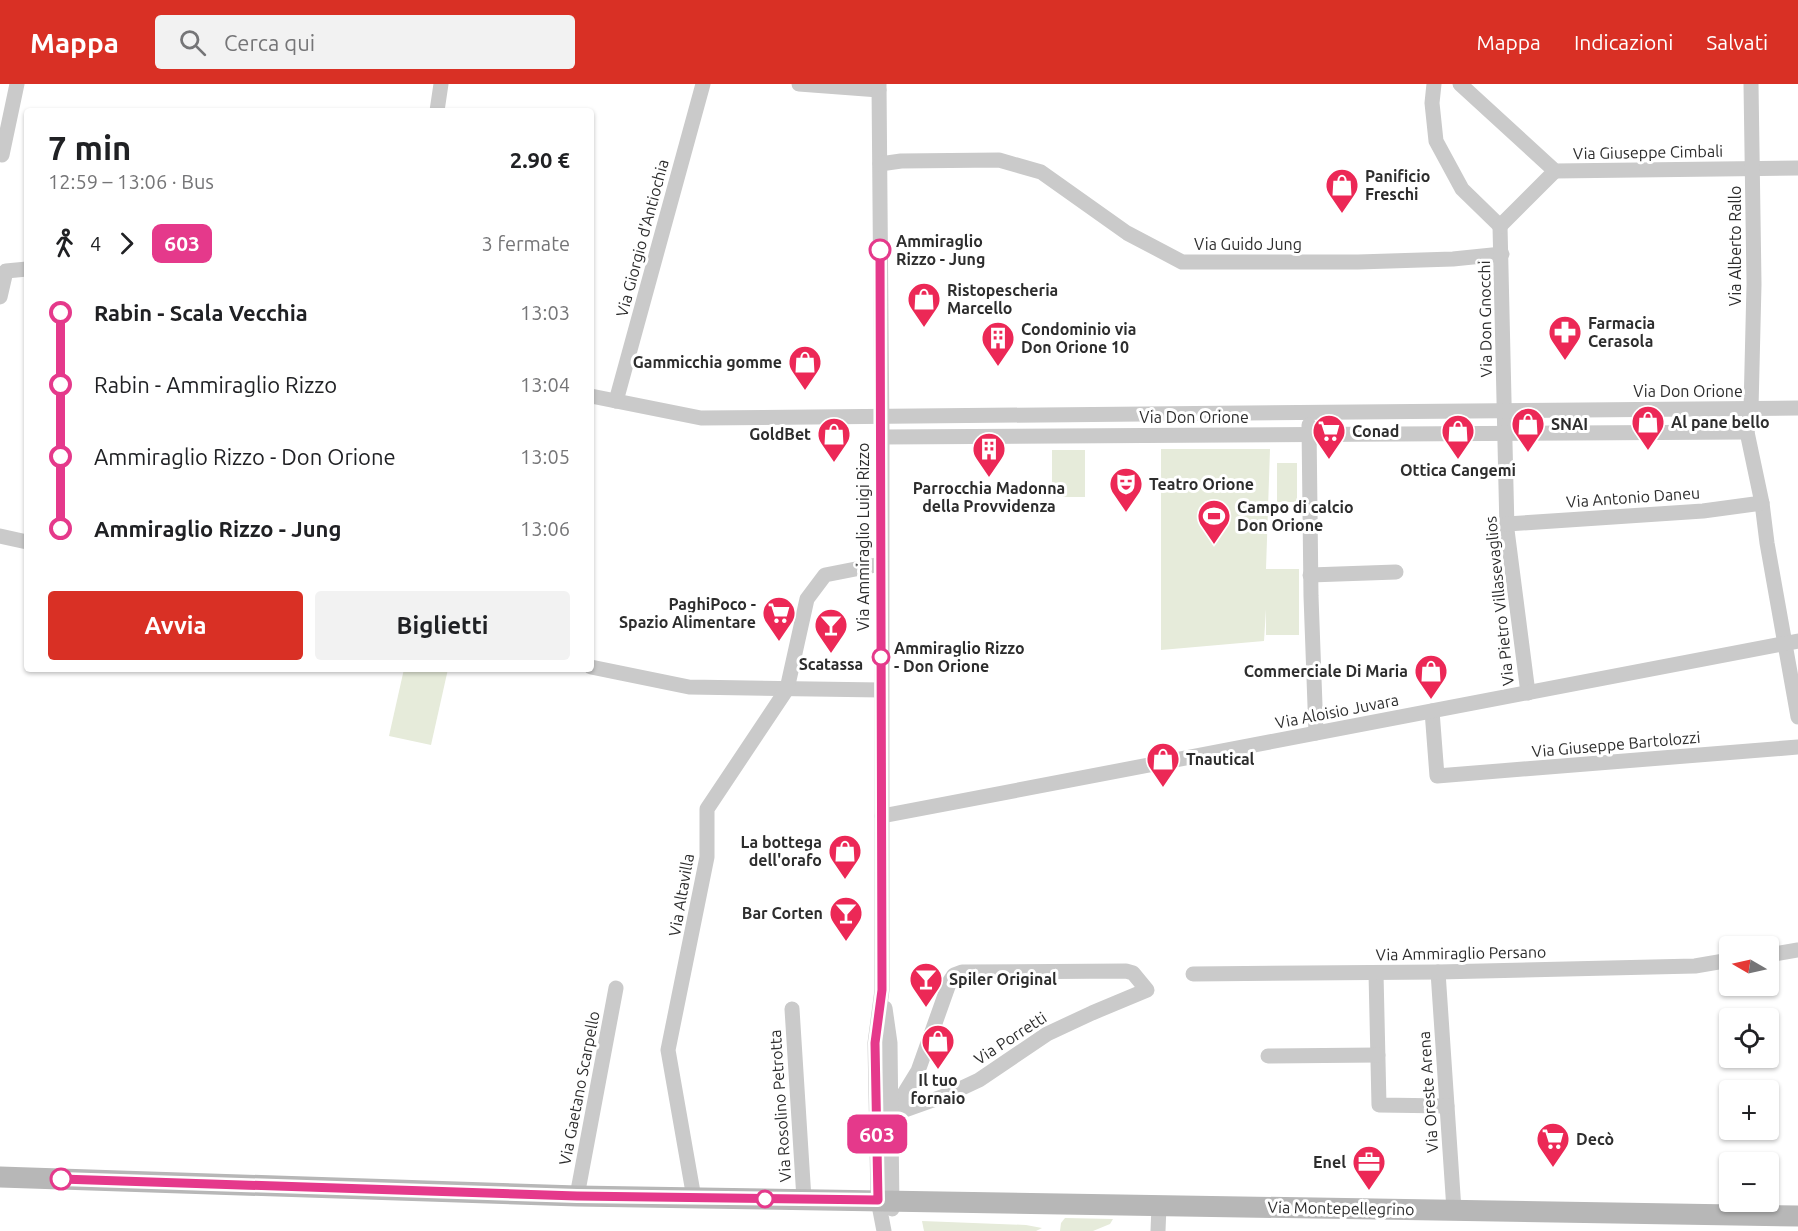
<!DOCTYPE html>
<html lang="it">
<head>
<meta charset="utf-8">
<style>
	body { margin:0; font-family:Ubuntu,sans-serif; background:#f2f2f2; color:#202124; height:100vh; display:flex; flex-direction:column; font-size:22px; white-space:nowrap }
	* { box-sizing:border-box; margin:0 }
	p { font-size:20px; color:#757577 }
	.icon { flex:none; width:33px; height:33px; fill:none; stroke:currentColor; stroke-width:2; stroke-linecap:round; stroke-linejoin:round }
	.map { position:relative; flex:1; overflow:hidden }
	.details { position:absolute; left:24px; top:24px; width:570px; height:564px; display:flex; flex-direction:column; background:#fff; border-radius:6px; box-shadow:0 2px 4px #0004 }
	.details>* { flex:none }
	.badge { padding:0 12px; border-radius:9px; font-size:21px; line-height:39px }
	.needle { width:39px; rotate:279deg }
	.fabs { position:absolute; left:1719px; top:852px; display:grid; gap:12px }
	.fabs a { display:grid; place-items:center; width:60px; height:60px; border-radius:6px; background:#fff; box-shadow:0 2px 4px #0004; font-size:30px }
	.map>.badge { position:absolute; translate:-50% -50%; box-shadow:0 0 0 3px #fff }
	.legs { display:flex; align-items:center; gap:9px; height:66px; padding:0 24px; font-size:20px }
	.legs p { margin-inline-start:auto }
	.headline { display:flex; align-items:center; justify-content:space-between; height:102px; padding:0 24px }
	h1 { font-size:33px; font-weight:700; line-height:45px }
	.cta { display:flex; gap:12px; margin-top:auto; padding:12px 24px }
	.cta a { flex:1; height:69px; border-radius:6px; background:#d93025; color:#fff; font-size:24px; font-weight:700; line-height:69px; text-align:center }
	.cta a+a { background:#f2f2f2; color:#202124 }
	ul { padding:0 24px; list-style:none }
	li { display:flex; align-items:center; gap:21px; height:72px; font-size:22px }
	li i { display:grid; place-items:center; width:9px; height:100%; margin:0 8px; background:currentColor }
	li i::after { content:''; width:15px; height:15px; margin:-8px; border:4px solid; border-radius:50%; background:#fff }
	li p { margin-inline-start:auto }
	li:first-child i { background:linear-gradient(#0000 50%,currentColor 0) }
	li:last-child i { background:linear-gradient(currentColor 50%,#0000 0) }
	header { display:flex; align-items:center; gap:36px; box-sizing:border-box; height:84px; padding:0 30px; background:#d93025; color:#fff }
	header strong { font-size:28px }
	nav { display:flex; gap:33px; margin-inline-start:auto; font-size:21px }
	.search { width:420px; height:54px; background:#f2f2f2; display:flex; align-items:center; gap:15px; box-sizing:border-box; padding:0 21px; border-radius:6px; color:#757577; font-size:22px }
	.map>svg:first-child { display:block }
	.green { fill:#e6ebda }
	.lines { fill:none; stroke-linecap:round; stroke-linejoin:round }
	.street { stroke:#cacaca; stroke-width:15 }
	.secondary { stroke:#b7b7b7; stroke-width:21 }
	.line-1-casing { stroke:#fff; stroke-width:14 }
	.line-1 { stroke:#e5398b; stroke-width:9 }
	.stop-1-dot { fill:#fff; stroke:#e5398b; stroke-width:3 }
	.labels { text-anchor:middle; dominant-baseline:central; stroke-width:6; stroke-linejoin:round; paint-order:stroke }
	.street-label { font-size:16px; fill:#2d2d2d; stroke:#fff }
	.poi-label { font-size:16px; font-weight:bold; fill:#2d2d2d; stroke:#fff; text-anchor:start }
	.stop-label { font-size:16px; font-weight:bold; fill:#2d2d2d; stroke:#fff; text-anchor:start }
</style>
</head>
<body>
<header>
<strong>Mappa</strong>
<div class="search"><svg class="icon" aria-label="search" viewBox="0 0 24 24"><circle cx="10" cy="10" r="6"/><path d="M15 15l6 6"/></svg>Cerca qui</div>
<nav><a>Mappa</a><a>Indicazioni</a><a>Salvati</a></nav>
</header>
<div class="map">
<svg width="1798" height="1147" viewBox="0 0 1798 1147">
	<rect width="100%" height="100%" fill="#fff"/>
	<g class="green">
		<path d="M1161 365H1270L1266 485H1299V551H1266V525L1264 557 1161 566Z"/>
		<rect x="1052" y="366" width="33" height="47"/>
		<rect x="1277" y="379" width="20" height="39"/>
		<path d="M404 585H448L431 661 389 652Z"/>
		<path d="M1065 1134 1113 1135 1110 1140 1093 1147H1060L1061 1139Z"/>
		<path d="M922 1137 1026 1141 1042 1144 1036 1147H924Z"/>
	</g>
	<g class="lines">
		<g class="street">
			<path d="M799 0 879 6"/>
			<path d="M879 0 882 353V906L875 959 878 1116 884 1147"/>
			<path d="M1434 0 1432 19 1436 57 1462 105 1500 142"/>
			<path d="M1460 0 1555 87 1798 84"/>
			<path d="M1751 0 1754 200 1751 325 1747 348 1762 419 1767 459 1798 633"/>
			<path d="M437 27 441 0"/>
			<path d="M2 71 17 0"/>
			<path d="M880 80 901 77 999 76 1041 88 1127 149 1182 178H1358L1453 175 1502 170"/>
			<path d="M1500 142 1507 446 1528 609"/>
			<path d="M1500 142 1555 87"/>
			<path d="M0 213 6 187 27 185"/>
			<path d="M591 312 701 334 1798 324"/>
			<path d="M616 317 703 0"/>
			<path d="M1309 341 1311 512 1316 649"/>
			<path d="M882 353 1747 348"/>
			<path d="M1507 440 1703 427 1762 419"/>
			<path d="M0 452 27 458"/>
			<path d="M1310 491 1396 488"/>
			<path d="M591 583 689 603 881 606"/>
			<path d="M1432 627 1437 692 1798 663"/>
			<path d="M882 732 1798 557"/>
			<path d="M1768 871 1798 866"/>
			<path d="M1126 887 1133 889 1147 906 1092 929 1047 950 979 996 947 1011 891 1031 918 987 950 897 954 891 962 888Z"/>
			<path d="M1438 888 1454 1126"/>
			<path d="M1376 889 1379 1021 1447 1022"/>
			<path d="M1193 890 1438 888 1695 882 1730 876"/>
			<path d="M885 924 890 959 892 1125"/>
			<path d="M792 925 804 1115"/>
			<path d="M1268 972 1378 971"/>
			<path d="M577 1112 616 904"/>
			<path d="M694 1114 668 966 707 773V725L787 605 807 515 825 491 881 480"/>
			<path d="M1158 1147 1159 1122"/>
		</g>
		<path class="secondary" d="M0 1093 577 1112 1798 1132"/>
	</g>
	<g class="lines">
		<defs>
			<path id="line-1" d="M61 1095 577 1112 878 1116 875 959 882 906 880 166"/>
		</defs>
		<use href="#line-1" class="line-1-casing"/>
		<use href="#line-1" class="line-1"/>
	</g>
	<defs>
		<symbol id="shop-pin" viewBox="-11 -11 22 30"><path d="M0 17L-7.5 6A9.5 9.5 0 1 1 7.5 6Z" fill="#ec2856" stroke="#fff"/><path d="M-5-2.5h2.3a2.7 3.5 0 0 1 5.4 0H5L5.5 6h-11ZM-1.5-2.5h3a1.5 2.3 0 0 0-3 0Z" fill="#fff"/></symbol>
		<symbol id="pharmacy-pin" viewBox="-11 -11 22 30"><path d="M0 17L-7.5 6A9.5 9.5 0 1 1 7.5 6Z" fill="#ec2856" stroke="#fff"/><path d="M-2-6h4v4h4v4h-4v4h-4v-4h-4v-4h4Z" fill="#fff"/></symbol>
		<symbol id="building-pin" viewBox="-11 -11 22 30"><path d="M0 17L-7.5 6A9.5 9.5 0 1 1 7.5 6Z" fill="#ec2856" stroke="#fff"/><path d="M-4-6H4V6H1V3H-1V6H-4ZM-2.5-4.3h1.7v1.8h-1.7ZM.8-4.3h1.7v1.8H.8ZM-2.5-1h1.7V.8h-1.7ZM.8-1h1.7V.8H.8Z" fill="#fff"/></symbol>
		<symbol id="supermarket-pin" viewBox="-11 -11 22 30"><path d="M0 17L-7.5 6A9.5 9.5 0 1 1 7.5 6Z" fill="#ec2856" stroke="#fff"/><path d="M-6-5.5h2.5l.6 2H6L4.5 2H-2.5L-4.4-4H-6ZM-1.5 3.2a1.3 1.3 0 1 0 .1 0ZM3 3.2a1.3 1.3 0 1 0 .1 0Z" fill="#fff"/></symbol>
		<symbol id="theatre-pin" viewBox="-11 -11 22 30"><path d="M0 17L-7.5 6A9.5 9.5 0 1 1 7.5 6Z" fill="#ec2856" stroke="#fff"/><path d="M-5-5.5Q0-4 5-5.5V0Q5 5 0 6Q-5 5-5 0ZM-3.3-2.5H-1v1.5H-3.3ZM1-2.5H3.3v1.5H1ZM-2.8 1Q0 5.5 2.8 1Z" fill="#fff"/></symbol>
		<symbol id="stadium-pin" viewBox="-11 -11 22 30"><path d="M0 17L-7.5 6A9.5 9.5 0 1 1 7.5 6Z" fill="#ec2856" stroke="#fff"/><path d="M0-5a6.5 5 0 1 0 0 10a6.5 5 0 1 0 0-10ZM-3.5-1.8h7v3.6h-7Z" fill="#fff"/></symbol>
		<symbol id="bar-pin" viewBox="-11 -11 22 30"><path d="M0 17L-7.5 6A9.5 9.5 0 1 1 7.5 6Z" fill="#ec2856" stroke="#fff"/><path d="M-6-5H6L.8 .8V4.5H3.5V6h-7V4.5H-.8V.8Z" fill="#fff"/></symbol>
		<symbol id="office-pin" viewBox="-11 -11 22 30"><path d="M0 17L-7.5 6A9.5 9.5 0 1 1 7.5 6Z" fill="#ec2856" stroke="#fff"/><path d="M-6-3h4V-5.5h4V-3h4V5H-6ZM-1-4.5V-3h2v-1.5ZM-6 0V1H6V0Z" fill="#fff"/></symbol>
	</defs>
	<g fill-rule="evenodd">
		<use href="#shop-pin" x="1323" y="82" width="38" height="52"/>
		<use href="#shop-pin" x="905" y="196" width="38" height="52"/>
		<use href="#pharmacy-pin" x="1546" y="229" width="38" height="52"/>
		<use href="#building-pin" x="979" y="235" width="38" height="52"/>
		<use href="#shop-pin" x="786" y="259" width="38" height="52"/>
		<use href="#shop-pin" x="1629" y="319" width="38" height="52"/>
		<use href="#shop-pin" x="1509" y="321" width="38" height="52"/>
		<use href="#supermarket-pin" x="1310" y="328" width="38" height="52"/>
		<use href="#shop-pin" x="1439" y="328" width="38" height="52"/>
		<use href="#shop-pin" x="815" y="331" width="38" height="52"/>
		<use href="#building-pin" x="970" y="346" width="38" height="52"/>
		<use href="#theatre-pin" x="1107" y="381" width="38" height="52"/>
		<use href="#stadium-pin" x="1195" y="413" width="38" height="52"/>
		<use href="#supermarket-pin" x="760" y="510" width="38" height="52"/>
		<use href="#bar-pin" x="812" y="522" width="38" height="52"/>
		<use href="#shop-pin" x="1412" y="568" width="38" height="52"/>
		<use href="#shop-pin" x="1144" y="656" width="38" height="52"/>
		<use href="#shop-pin" x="826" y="748" width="38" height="52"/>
		<use href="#bar-pin" x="827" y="810" width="38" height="52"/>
		<use href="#bar-pin" x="907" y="876" width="38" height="52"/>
		<use href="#shop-pin" x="919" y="938" width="38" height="52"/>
		<use href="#supermarket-pin" x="1534" y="1036" width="38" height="52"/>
		<use href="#office-pin" x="1350" y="1059" width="38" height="52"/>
	</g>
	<g class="stop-1-dot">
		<circle cx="880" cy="166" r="10"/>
		<circle cx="881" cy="573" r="8"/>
		<circle cx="61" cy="1095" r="10"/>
		<circle cx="765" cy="1115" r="8"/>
	</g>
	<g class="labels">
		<g class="street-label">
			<text transform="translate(1648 68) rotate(-1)">Via Giuseppe Cimbali</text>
			<text transform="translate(642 154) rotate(-75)">Via Giorgio d'Antiochia</text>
			<text x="1248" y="160">Via Guido Jung</text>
			<text transform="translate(1735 162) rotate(-90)">Via Alberto Rallo</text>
			<text transform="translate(1485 235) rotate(-91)">Via Don Gnocchi</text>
			<text x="1688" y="307">Via Don Orione</text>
			<text x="1194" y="333">Via Don Orione</text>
			<text transform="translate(1633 413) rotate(-4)">Via Antonio Daneu</text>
			<text transform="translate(863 453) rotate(-90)">Via Ammiraglio Luigi Rizzo</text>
			<text transform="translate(1499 517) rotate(-96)">Via Pietro Villasevaglios</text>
			<text transform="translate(1337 627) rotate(-11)">Via Aloisio Juvara</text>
			<text transform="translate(1616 660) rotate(-5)">Via Giuseppe Bartolozzi</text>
			<text transform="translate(681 811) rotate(-80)">Via Altavilla</text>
			<text transform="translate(1461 869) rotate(-1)">Via Ammiraglio Persano</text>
			<text transform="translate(1010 954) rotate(-33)">Via Porretti</text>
			<text transform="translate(579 1004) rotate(-79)">Via Gaetano Scarpello</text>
			<text transform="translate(1428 1008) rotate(-94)">Via Oreste Arena</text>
			<text transform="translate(780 1022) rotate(-94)">Via Rosolino Petrotta</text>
			<text transform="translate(1341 1124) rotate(1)">Via Montepellegrino</text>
		</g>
		<g class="poi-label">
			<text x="1365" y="92">Panificio<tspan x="1365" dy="18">Freschi</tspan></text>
			<text x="947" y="206">Ristopescheria<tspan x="947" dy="18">Marcello</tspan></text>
			<text x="1588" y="239">Farmacia<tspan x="1588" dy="18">Cerasola</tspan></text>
			<text x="1021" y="245">Condominio via<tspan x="1021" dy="18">Don Orione 10</tspan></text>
			<text x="782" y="278" text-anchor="end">Gammicchia gomme</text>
			<text x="1671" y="338">Al pane bello</text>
			<text x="1551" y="340">SNAI</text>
			<text x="1352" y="347">Conad</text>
			<text x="811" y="350" text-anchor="end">GoldBet</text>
			<text x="1458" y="386" text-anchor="middle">Ottica Cangemi</text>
			<text x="1149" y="400">Teatro Orione</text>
			<text x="989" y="404" text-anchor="middle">Parrocchia Madonna<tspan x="989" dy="18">della Provvidenza</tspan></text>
			<text x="1237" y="423">Campo di calcio<tspan x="1237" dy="18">Don Orione</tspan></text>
			<text x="756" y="520" text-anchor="end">PaghiPoco -<tspan x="756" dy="18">Spazio Alimentare</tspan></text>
			<text x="831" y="580" text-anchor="middle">Scatassa</text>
			<text x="1408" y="587" text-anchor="end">Commerciale Di Maria</text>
			<text x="1186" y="675">Tnautical</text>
			<text x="822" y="758" text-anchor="end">La bottega<tspan x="822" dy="18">dell'orafo</tspan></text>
			<text x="823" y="829" text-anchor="end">Bar Corten</text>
			<text x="949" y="895">Spiler Original</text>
			<text x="938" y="996" text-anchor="middle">Il tuo<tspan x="938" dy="18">fornaio</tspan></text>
			<text x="1576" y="1055">Decò</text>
			<text x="1346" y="1078" text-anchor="end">Enel</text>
		</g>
		<g class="stop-label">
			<text x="896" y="157">Ammiraglio<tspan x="896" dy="18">Rizzo - Jung</tspan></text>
			<text x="894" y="564">Ammiraglio Rizzo<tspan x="894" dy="18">- Don Orione</tspan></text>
		</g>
	</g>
</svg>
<div class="fabs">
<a><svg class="needle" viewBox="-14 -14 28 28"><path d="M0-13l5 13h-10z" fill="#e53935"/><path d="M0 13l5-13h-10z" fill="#757577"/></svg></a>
<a><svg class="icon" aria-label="locate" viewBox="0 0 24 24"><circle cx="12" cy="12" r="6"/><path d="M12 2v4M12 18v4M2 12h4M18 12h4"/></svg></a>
<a>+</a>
<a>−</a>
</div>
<b class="badge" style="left:877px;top:1050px;background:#e5398b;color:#fff">603</b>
<section class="details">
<div class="headline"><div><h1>7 min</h1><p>12:59 – 13:06 · Bus</p></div><b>2.90 €</b></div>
<div class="legs"><svg class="icon" aria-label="walk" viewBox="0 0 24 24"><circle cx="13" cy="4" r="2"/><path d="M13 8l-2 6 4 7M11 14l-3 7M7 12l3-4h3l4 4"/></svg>4<svg class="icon" aria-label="forward" viewBox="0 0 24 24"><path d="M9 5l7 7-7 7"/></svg><b class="badge" style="background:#e5398b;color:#fff">603</b><p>3 fermate</p></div>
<ul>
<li><i style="color:#e5398b"></i><b>Rabin - Scala Vecchia</b><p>13:03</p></li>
<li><i style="color:#e5398b"></i><span>Rabin - Ammiraglio Rizzo</span><p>13:04</p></li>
<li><i style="color:#e5398b"></i><span>Ammiraglio Rizzo - Don Orione</span><p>13:05</p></li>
<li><i style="color:#e5398b"></i><b>Ammiraglio Rizzo - Jung</b><p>13:06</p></li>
</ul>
<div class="cta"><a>Avvia</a><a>Biglietti</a></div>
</section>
</div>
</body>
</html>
